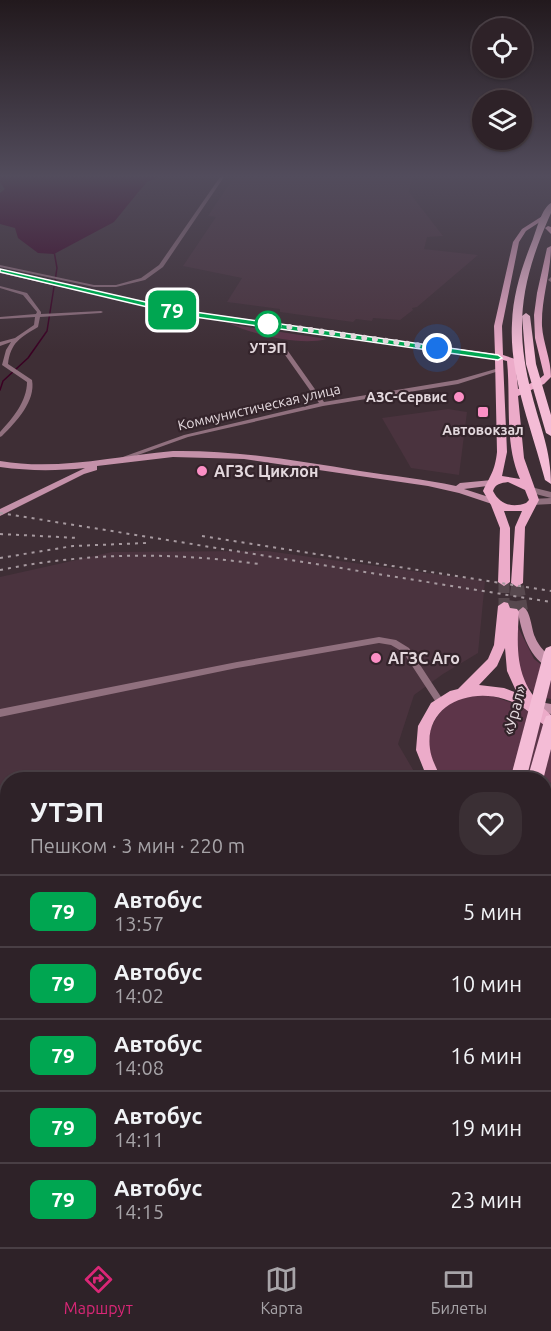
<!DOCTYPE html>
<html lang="ru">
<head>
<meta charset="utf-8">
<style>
	body { margin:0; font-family:Ubuntu,sans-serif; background:#3a2f34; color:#f1f3f6; height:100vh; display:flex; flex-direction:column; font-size:22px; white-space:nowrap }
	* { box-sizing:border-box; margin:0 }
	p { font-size:20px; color:#a7a4a8 }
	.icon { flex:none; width:33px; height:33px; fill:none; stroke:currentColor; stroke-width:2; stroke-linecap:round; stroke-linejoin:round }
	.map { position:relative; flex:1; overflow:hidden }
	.sheet { position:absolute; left:0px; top:772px; width:552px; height:476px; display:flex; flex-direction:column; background:#2e2228; border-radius:24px 24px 0 0; box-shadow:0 2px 4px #0004,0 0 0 2px #493f45 }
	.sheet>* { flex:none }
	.badge { padding:0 12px; border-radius:9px; font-size:21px; line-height:39px }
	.tools { position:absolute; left:472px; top:18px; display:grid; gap:12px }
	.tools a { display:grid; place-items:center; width:60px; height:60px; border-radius:50%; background:#2e2228; box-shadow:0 2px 4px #0004,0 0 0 2px #493f45; font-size:30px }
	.you { position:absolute; width:30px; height:30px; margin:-15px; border:4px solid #fff; border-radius:50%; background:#1a73e8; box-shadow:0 0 0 9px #1a73e833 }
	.map>.badge { position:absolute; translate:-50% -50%; box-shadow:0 0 0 3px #fff }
	.round { display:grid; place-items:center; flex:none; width:63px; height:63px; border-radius:24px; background:#3a2f34 }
	.headline { display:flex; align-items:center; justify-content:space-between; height:102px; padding:0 30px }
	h1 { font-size:28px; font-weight:700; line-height:45px }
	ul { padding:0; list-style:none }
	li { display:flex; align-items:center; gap:18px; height:72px; padding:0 30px; border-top:2px solid #493f45 }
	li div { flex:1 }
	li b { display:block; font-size:22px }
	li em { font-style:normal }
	li .badge { min-width:66px; font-weight:700; text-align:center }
	.tabs { display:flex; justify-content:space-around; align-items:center; height:84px; border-top:2px solid #493f45; background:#2e2228; font-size:16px; color:#a7a4a8 }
	.tabs a { display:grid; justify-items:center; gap:3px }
	.tabs .current { color:#db2777 }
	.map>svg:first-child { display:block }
	.built { fill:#4a333e }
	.green { fill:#5d3549 }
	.water { fill:#3a0023 }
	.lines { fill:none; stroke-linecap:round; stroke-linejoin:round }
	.stream { stroke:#3a0023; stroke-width:1.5 }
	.secondary-tunnel { stroke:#57484e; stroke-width:10; stroke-dasharray:10 4.5; stroke-linecap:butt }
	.primary-tunnel { stroke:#57484e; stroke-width:11; stroke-dasharray:11 5; stroke-linecap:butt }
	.minor { fill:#90707e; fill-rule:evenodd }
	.tertiary { fill:#90707e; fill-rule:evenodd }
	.secondary { fill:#c491a9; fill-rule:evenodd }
	.primary { fill:#ecabc9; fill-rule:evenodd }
	.trunk { fill:#f4bcd6; fill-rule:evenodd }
	.rail { stroke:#a79aa0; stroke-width:2; stroke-dasharray:3 5; stroke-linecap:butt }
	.line { fill:#00a651; stroke:#fff; stroke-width:1.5 }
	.walk { stroke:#e3d8dd; stroke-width:6; stroke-dasharray:0 10.8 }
	.stop-dot { fill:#fff; stroke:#00a651; stroke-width:3 }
	.poi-dot { fill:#fb8fc5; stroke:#34242b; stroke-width:2 }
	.labels { text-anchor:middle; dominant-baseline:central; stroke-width:4.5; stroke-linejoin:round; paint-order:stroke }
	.far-stop-label { font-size:14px; font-weight:bold; fill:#e3d8dd; stroke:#34242b }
	.far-poi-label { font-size:14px; font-weight:bold; fill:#e3d8dd; stroke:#34242b; text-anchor:end }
	.far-street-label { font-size:14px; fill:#e3d8dd; stroke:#34242b }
	.poi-label { font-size:16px; font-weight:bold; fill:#e3d8dd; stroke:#34242b; text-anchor:start }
	.street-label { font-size:16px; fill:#e3d8dd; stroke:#34242b }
</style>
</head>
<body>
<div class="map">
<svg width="551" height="1247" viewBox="0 0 551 1247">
	<rect width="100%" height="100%" fill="#3e2e35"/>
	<g class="built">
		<path d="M234 177H412L409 192 443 236 427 237 424 249 478 255 417 307 412 308 413 310 400 320 373 318 372 321 356 319 353 322 280 312V309L227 302 242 278 183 266 216 217 208 216Z"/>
		<path d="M448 409 467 412 459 475 411 468 382 418Z"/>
		<path d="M267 551 485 581 478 653 443 674 414 695 398 744 419 780H8V1240L442 1241V1247H0V577L112 552Z"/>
	</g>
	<g class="green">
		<path d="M231 323 235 325 327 339C300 346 256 335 230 324Z"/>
		<path d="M518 627 534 659 551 672V699C513 691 517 657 518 627Z"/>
		<path d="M488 695C512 702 541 712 551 738V782L545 792 544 780H445C442 775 437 770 434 765 420 738 435 706 464 697 471 695 480 696 488 695Z"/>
	</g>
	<path class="water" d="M0 177H158L147 182 140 190 114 222 54 254 38 253 18 238 15 228 0 224V193L5 189 0 182Z"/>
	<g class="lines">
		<path class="stream" d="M0 390 3 381 28 358 47 331 57 268 54 251"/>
		<path class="secondary-tunnel" d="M519 586 523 611"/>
		<g class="primary-tunnel">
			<path d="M504 582V606"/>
			<path d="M513 612 517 583"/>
		</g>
		<g class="minor">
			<path d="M220 177H224L163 267 145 280 116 287H94L0 267V265L94 285H116L141 278 159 265Z"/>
			<path d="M0 286 27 293 41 312V314L101 311 103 312 101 313 40 317 38 327C20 338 11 342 8 364L32 380C36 401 16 422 2 436L0 437V432C13 418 27 401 27 382L2 365 6 350 11 342 0 346V342L15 338 34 325 35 317 0 319V317L36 314 37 312 23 295 0 288Z"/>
			<path d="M279 344H283L324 402 457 380 499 368 502 370 458 384 323 406 188 437 124 460H120V458L184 435 319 403 278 345Z"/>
			<path d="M379 637 396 640 409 648 443 700 444 702 443 704 440 705 437 704 403 652 391 645 379 643 237 668 0 717V709L237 662Z"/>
		</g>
		<g class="tertiary">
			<path d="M551 277V282L548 280Z"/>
			<path d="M531 487 551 492V498L528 492 527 490Z"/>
			<path d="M551 498V504L532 505 528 502 532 499Z"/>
		</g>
		<g class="secondary">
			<path d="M173 451C236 450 298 461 360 471 392 476 424 479 456 486L460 483 492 480 495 481V485L464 489 495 499 497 501 492 504 459 493 428 486 244 459 173 457 97 466V470L84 474 0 516V509L85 468C56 471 29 471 0 467V461C58 471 115 456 173 451Z"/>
			<path d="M523 607C531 611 531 628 535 637 541 652 551 652 551 669 530 660 521 632 518 611Z"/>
			<path d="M534 701 551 704V714L530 709 528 706 530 703Z"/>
		</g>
		<g class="primary">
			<path d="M544 215 549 216 526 231 519 242 502 326 503 355 515 359 518 389 538 380 544 375 535 338 534 315 537 293 547 248 551 246C551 273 541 299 542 326 543 343 551 359 551 377L544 384 518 396 524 458 539 500 525 527 523 583 517 587 511 583 515 527 522 511H504L510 528V582L504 586 498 582 500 528 491 505 483 491C490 476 495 471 497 452L495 359 181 314 0 273V269L181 310 495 354 494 326 513 242 522 229ZM503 360 507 361C511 399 504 443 520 479L502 476 507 452ZM508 482 525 490 529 500 526 503C513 508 500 505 493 491 495 484 501 483 508 482Z"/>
			<path d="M548 226 551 227V234L545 228Z"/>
			<path d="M504 602 508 603 510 608 517 609 519 612C516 656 516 684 551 715V729C541 725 534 715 525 709 520 705 511 701 504 699 468 688 424 706 430 749 431 759 438 771 442 780H428L416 750 418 726 431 703 450 691 458 689 488 659 494 645 498 606ZM505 648 507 671 517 693 504 688 479 685 497 666Z"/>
			<path d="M551 793V807L544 809V796Z"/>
			<path d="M551 886V1015L544 1019V891Z"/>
			<path d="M544 1234 547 1247H527V1240H544Z"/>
			<rect x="451" y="1240" width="20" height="7"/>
		</g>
		<g class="trunk">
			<path d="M551 203V213C522 278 513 325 532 395 540 427 551 450 551 484L545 480C532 429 509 376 512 323 513 294 522 266 533 239 537 228 542 208 551 203Z"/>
			<path d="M526 313 530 316 536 364 551 415V436L546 433 526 364 522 316Z"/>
			<path d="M551 646V680L526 780H510L544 652 546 648Z"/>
			<path d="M551 715V749L543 780H527L544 721 546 716Z"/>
			<path d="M474 1240H518L517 1247H473Z"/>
		</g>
		<g class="rail">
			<path d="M0 513 551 602"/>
			<path d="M0 534 79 538"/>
			<path d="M202 536 551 591"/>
			<path d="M0 558 73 546 146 543"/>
			<path d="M0 570C89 552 169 552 259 564"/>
		</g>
	</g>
	<linearGradient id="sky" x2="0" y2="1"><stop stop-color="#22191d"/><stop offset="0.5" stop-color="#524c5c"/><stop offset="1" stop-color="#524c5c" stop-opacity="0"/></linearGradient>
	<rect width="551" height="352" fill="url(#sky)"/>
	<path class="line" d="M0 269 181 310 498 355 502 358 498 360 181 315 0 272Z"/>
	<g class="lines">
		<path class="walk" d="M268 324 437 348"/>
	</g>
	<circle class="stop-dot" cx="268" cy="324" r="12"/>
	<g class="poi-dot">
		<circle cx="459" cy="397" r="6"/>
		<rect x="477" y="406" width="12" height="12" rx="3"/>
		<circle cx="202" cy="471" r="6"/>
		<circle cx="376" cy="658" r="6"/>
	</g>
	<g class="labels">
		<g class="far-stop-label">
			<text x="268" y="348">УТЭП</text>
		</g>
		<g class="far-poi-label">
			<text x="447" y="397">АЗС-Сервис</text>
			<text x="483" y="430" text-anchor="middle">Автовокзал</text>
		</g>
		<g class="far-street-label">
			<text transform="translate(259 407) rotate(-13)">Коммунистическая улица</text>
		</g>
		<g class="poi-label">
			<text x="214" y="471">АГЗС Циклон</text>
			<text x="388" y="658">АГЗС Аго</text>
		</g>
		<g class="street-label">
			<text transform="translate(514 710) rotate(-75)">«Урал»</text>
		</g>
	</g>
</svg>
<div class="tools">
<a><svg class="icon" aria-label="locate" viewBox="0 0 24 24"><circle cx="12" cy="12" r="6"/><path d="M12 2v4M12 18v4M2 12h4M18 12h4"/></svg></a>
<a><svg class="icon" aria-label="layers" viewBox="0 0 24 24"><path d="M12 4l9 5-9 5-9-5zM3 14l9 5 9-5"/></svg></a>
</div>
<div class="you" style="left:437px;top:348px"></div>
<b class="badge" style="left:172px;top:310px;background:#00a651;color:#fff">79</b>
<section class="sheet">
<div class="headline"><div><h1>УТЭП</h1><p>Пешком · 3 мин · 220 m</p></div><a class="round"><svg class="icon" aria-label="heart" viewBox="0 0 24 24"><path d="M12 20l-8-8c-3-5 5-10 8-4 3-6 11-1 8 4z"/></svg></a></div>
<ul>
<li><span class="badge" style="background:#00a651;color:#fff">79</span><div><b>Автобус</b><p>13:57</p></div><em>5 мин</em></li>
<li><span class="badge" style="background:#00a651;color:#fff">79</span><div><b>Автобус</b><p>14:02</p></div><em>10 мин</em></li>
<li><span class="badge" style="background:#00a651;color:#fff">79</span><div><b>Автобус</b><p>14:08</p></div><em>16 мин</em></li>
<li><span class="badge" style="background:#00a651;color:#fff">79</span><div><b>Автобус</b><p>14:11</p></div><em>19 мин</em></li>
<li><span class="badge" style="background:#00a651;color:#fff">79</span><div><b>Автобус</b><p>14:15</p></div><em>23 мин</em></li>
</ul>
</section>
</div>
<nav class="tabs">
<a class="current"><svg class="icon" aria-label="directions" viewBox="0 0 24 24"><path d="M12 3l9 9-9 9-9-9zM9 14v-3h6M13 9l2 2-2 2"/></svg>Маршрут</a>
<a><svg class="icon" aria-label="map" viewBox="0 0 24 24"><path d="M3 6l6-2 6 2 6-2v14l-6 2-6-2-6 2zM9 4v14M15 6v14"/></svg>Карта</a>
<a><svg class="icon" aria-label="tickets" viewBox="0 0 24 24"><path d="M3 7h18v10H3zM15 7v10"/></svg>Билеты</a>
</nav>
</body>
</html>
